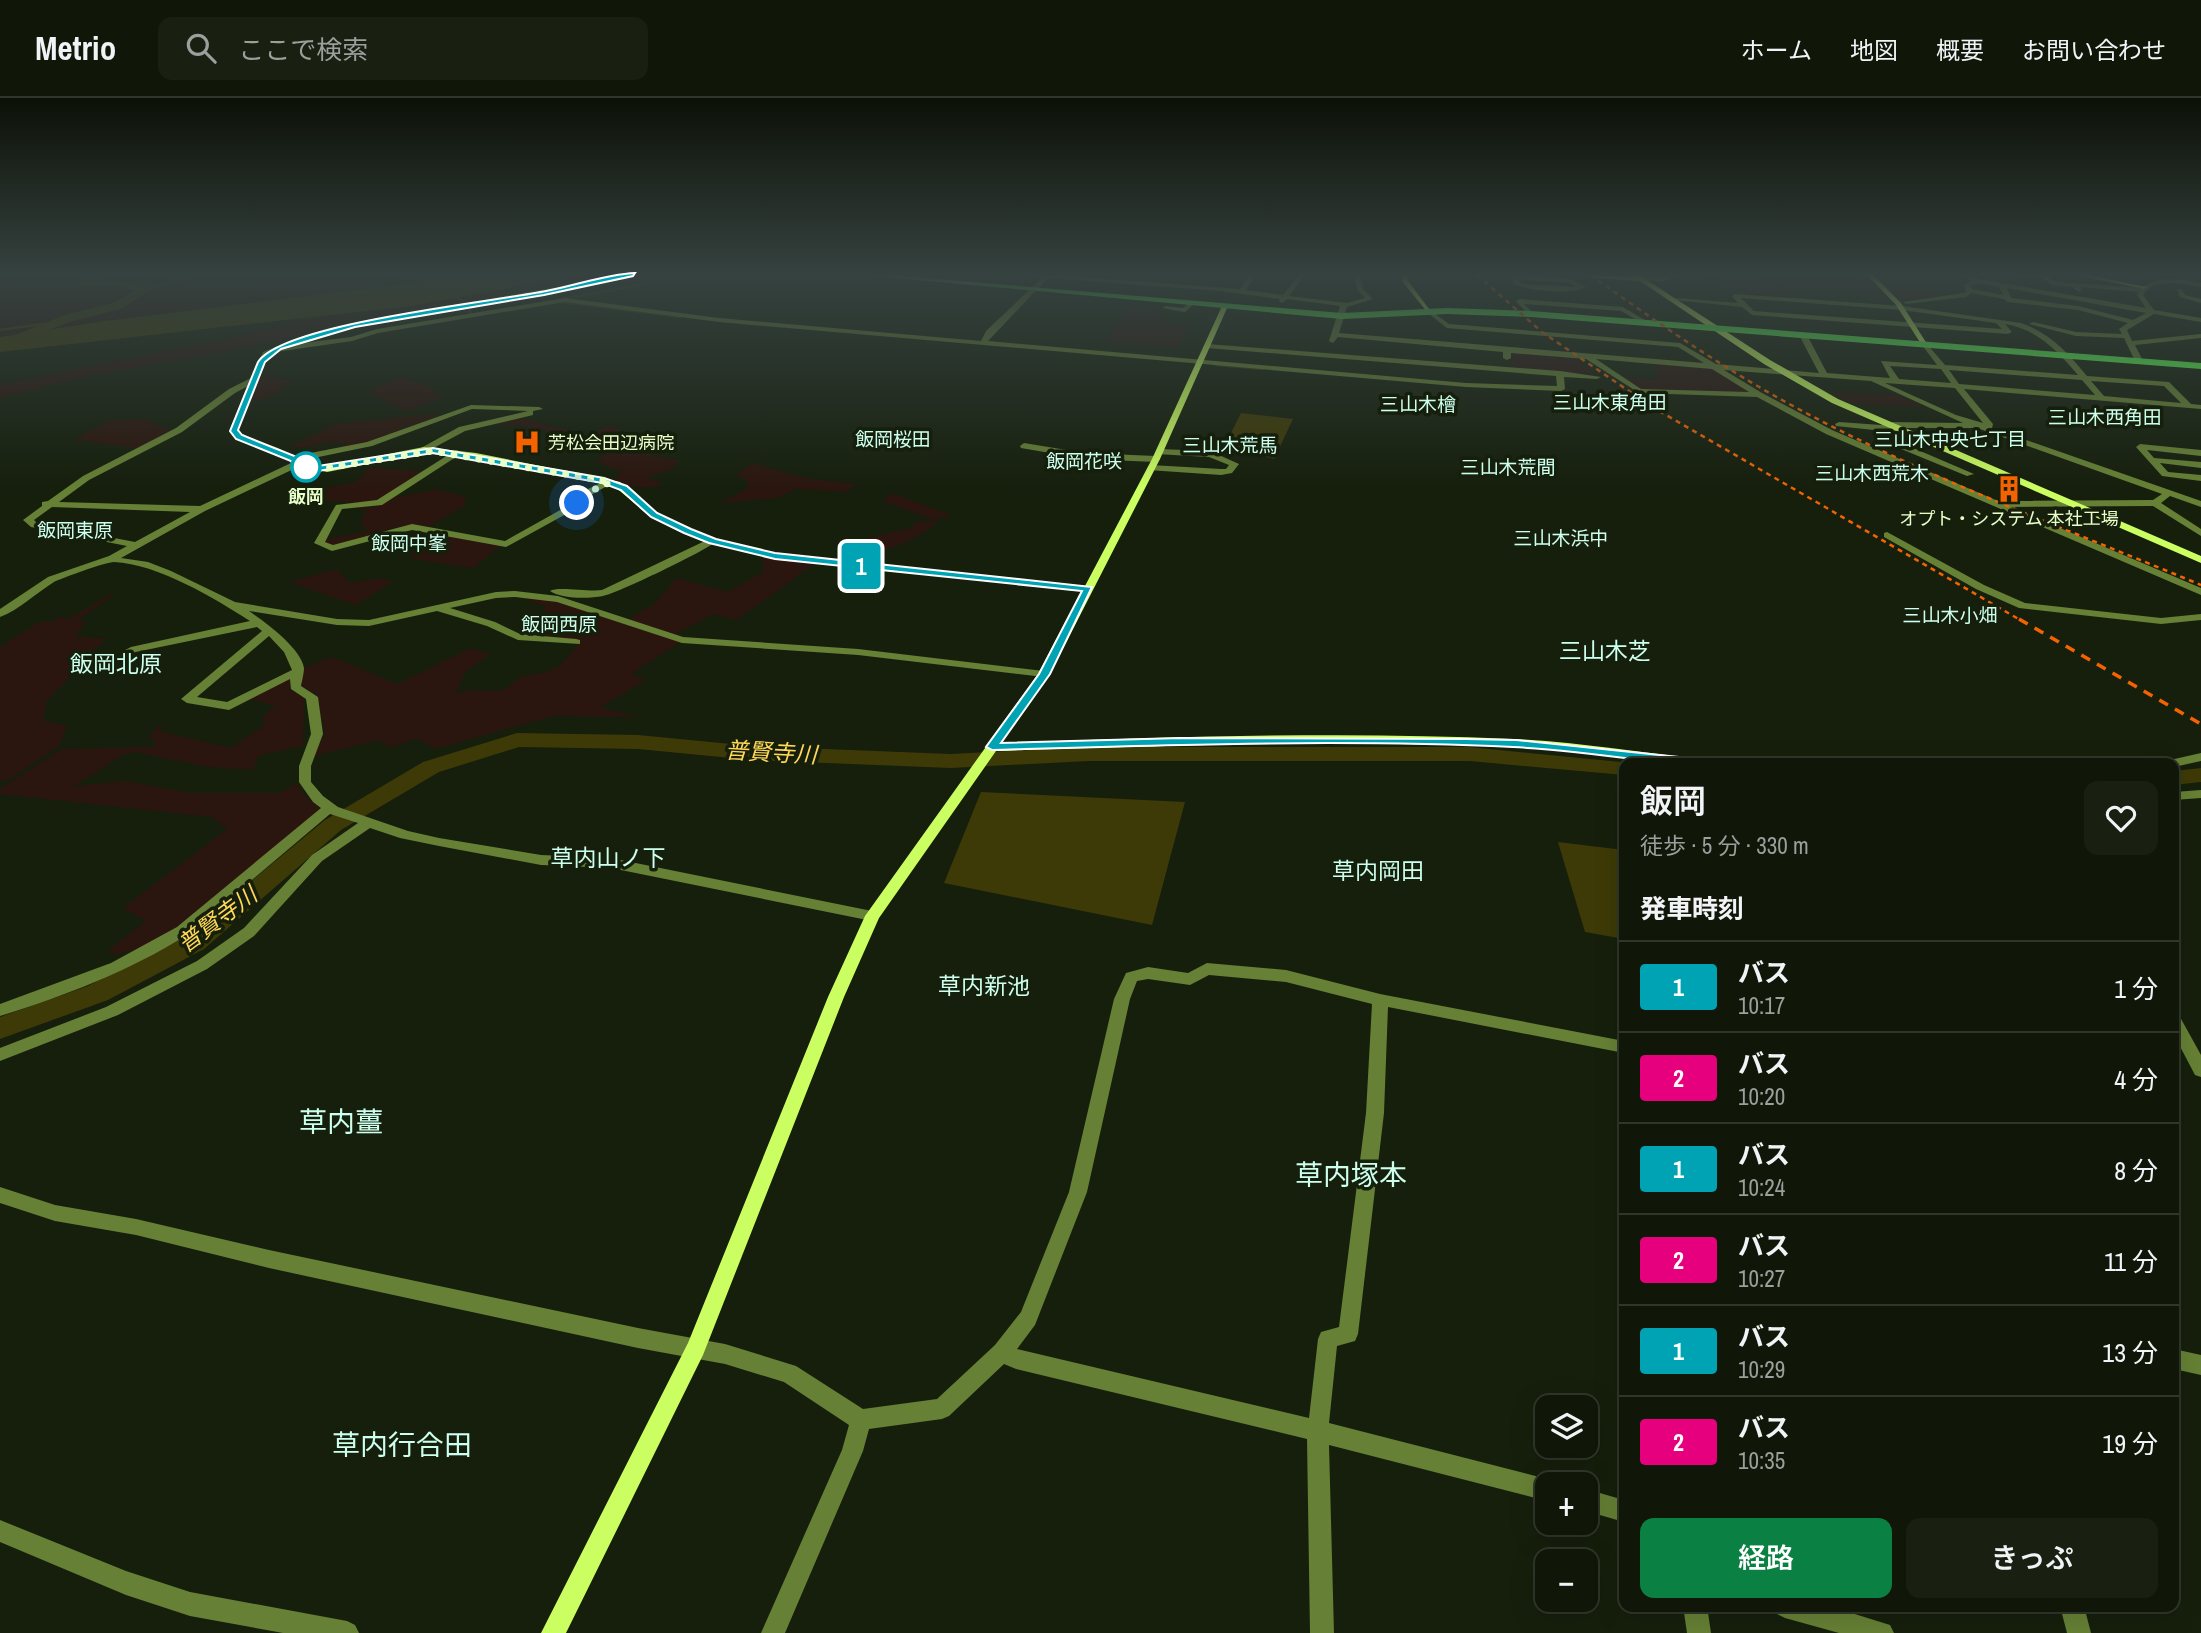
<!DOCTYPE html>
<html lang="ja">
<head>
<meta charset="utf-8">
<style>
	body { margin:0; font-family:"Archivo Narrow","Noto Sans JP",sans-serif; background:#192012; color:#f1f3f6; height:100vh; display:flex; flex-direction:column; font-size:26px; white-space:nowrap }
	* { box-sizing:border-box; margin:0 }
	p { font-size:23px; color:#9c9f9c }
	.icon { flex:none; width:38px; height:38px; fill:none; stroke:currentColor; stroke-width:2; stroke-linecap:round; stroke-linejoin:round }
	.map { position:relative; flex:1; overflow:hidden }
	.drawer { position:absolute; left:1619px; top:660px; width:560px; height:854px; display:flex; flex-direction:column; background:#101709; border-radius:14px; box-shadow:0 7px 28px #0002,0 0 0 2px #30362a }
	.drawer>* { flex:none }
	.badge { padding:0 14px; border-radius:5px; font-size:24px; line-height:46px }
	.tools { position:absolute; left:1535px; top:1297px; display:grid; gap:14px }
	.tools a { display:grid; place-items:center; width:63px; height:63px; border-radius:14px; background:#101709; box-shadow:0 7px 28px #0002,0 0 0 2px #30362a; font-size:35px }
	.you { position:absolute; width:35px; height:35px; margin:-18px; border:5px solid #fff; border-radius:50%; background:#1a73e8; box-shadow:0 0 0 10px #1a73e833 }
	.map>.badge { position:absolute; translate:-50% -50%; box-shadow:0 0 0 4px #fff }
	h2 { padding:0 21px; font-size:26px; line-height:63px }
	.round { display:grid; place-items:center; flex:none; width:74px; height:74px; border-radius:14px; background:#192012 }
	.overview { display:flex; align-items:center; justify-content:space-between; height:119px; padding:0 21px }
	h1 { font-size:33px; font-weight:600; line-height:52px }
	.button { display:flex; gap:14px; margin-top:auto; padding:14px 21px }
	.button a { flex:1; height:80px; border-radius:14px; background:#0b8043; color:#fff; font-size:28px; font-weight:600; line-height:80px; text-align:center }
	.button a+a { background:#192012; color:#f1f3f6 }
	ul { padding:0; list-style:none }
	li { display:flex; align-items:center; gap:21px; height:91px; padding:0 21px; border-top:2px solid #30362a }
	li div { flex:1 }
	li b { display:block; font-size:26px }
	li em { font-style:normal }
	li .badge { min-width:77px; font-weight:700; text-align:center }
	header { display:flex; align-items:center; gap:42px; box-sizing:border-box; height:98px; padding:0 35px; background:#101709; border-bottom:2px solid #30362a }
	header strong { font-size:33px }
	nav { display:flex; gap:38px; margin-inline-start:auto; font-size:24px }
	.search { width:490px; height:63px; background:#192012; display:flex; align-items:center; gap:18px; box-sizing:border-box; padding:0 24px; border-radius:14px; color:#9c9f9c; font-size:26px }
	.map>svg:first-child { display:block }
	.green { fill:#2a160e }
	.water { fill:#3d3a07 }
	.lines { fill:none; stroke-linecap:round; stroke-linejoin:round }
	.stream { stroke:#3d3a07; stroke-width:2.5 }
	.river { fill:#3d3a07; fill-rule:evenodd }
	.secondary-tunnel { stroke:#364128; stroke-width:7; stroke-dasharray:7 3.5; stroke-linecap:butt }
	.street { fill:#668035; fill-rule:evenodd }
	.secondary { fill:#cbff61; fill-rule:evenodd }
	.primary { fill:#5dff51; fill-rule:evenodd }
	.rail-far1 { stroke:#f56300; stroke-width:2.5; stroke-dasharray:5 4.5; stroke-linecap:butt }
	.rail { stroke:#f56300; stroke-width:3.5; stroke-dasharray:10 8; stroke-linecap:butt }
	.line { fill:#00a3b4; stroke:#fff; stroke-width:2 }
	.walk { stroke:#e9ffca; stroke-width:7; stroke-dasharray:0 12.6 }
	.stop-dot { fill:#fff; stroke:#00a3b4; stroke-width:3.5 }
	.labels { text-anchor:middle; dominant-baseline:central; stroke-width:7; stroke-linejoin:round; paint-order:stroke }
	.far-poi-label { font-size:18px; fill:#e9ffca; stroke:#161f0c; text-anchor:start }
	.far-stop-label { font-size:18px; font-weight:bold; fill:#e9ffca; stroke:#161f0c }
	.far-neighbourhood-label { font-size:19px; fill:#cfe; stroke:#161f0c }
	.neighbourhood-label { font-size:23px; fill:#cfe; stroke:#161f0c }
	.water-label { font-size:23px; font-style:italic; fill:#ffd858; stroke:#161f0c }
	.near-neighbourhood-label { font-size:28px; fill:#cfe; stroke:#161f0c }
</style>
</head>
<body>
<header>
<strong>Metrio</strong>
<div class="search"><svg class="icon" aria-label="search" viewBox="0 0 24 24"><circle cx="10" cy="10" r="6"/><path d="M15 15l6 6"/></svg>ここで検索</div>
<nav><a>ホーム</a><a>地図</a><a>概要</a><a>お問い合わせ</a></nav>
</header>
<div class="map">
<svg width="2201" height="1535" viewBox="0 0 2201 1535">
	<rect width="100%" height="100%" fill="#161f0c"/>
	<g class="green">
		<path d="M17 177H407L358 193 105 223 0 239V181Z"/>
		<path d="M580 177H611L522 195 348 223 278 244 98 276 0 300V287L240 238 305 220 411 208Z"/>
		<path d="M1786 177H1841L1872 183 1891 202 1862 194 1767 188 1786 190 1793 201 1739 197 1727 185 1706 179C1724 178 1746 190 1760 179L1783 181Z"/>
		<path d="M1880 184 1931 191 1947 200 1898 202Z"/>
		<path d="M1130 208 1163 212 1157 225 1189 227 1177 250 1105 243Z"/>
		<path d="M1512 254 1571 258 1597 277 1511 271Z"/>
		<path d="M1654 266 1715 271 1757 296 1641 291 1622 279 1658 282Z"/>
		<path d="M269 278 293 284 265 302 251 301 260 279Z"/>
		<path d="M401 279 424 286 444 299 406 313 367 294Z"/>
		<path d="M1827 294 1898 297 1924 309 1850 305Z"/>
		<path d="M429 316 441 317 357 348 335 352 347 346C322 341 313 353 290 349L336 326Z"/>
		<path d="M521 320 588 338 608 328 620 331 618 338C630 341 646 338 656 343L647 356 680 363 668 373 646 379 663 385C645 394 632 388 614 383L621 373 597 364 615 345 522 328 488 325Z"/>
		<path d="M144 321 172 333 138 350 73 342 110 322Z"/>
		<path d="M752 365 805 380 856 386 846 394 796 391 777 400 719 405 747 391 748 383 736 377Z"/>
		<path d="M370 369 427 374 372 406 319 402 318 396 308 393 356 384Z"/>
		<path d="M437 391 465 399V407L430 428 397 429 333 447 322 442 368 433 360 424 367 412 353 410 374 409 396 399Z"/>
		<path d="M893 395 953 418 932 421 882 403Z"/>
		<path d="M939 422C920 443 857 466 829 463L863 447 867 440 911 430 917 424Z"/>
		<path d="M437 435 500 448 473 470 413 461 410 457Z"/>
		<path d="M763 459 815 466 736 522 714 516 673 537 627 522 655 505 677 480 728 494 763 474Z"/>
		<path d="M337 471 349 485 380 480 392 484 356 507 289 484Z"/>
		<path d="M111 496 114 497 78 522 86 525 74 539 106 540 46 604 44 623 67 627 59 648 6 683 0 682V549L39 524H50L61 519 68 521Z"/>
		<path d="M533 499 556 502 682 543 631 576 646 582 601 609 639 619 553 618 435 651 418 640 390 650 378 642 311 659 325 635 317 597 301 587 302 571 332 559 397 586 471 550 491 556 465 574 455 597 467 592 502 593 522 578 544 575 559 568 576 550 574 541 528 536 541 524 546 508 528 503Z"/>
		<path d="M290 579V592L304 600 303 648 259 657 253 672 209 669 134 654 123 657 74 688 125 683 191 695H279L299 684 300 693 322 713 185 827 153 846 116 857 108 852 146 823 123 810 227 731 212 719 0 696V691L62 651 151 649 156 646 149 638 159 627 163 628 159 633 231 650 265 627 262 620 275 607 246 601Z"/>
	</g>
	<g class="water">
		<path d="M478 177H580L411 208 0 254V239L105 223Z"/>
		<path d="M1241 315 1293 321 1274 361 1225 347Z"/>
		<path d="M981 694 1185 704 1152 827 944 785Z"/>
		<path d="M1558 744 1624 752V841L1585 834Z"/>
	</g>
	<g class="lines">
		<g class="stream">
			<path d="M1049 177 1111 181"/>
			<path d="M2075 177 2105 183"/>
			<path d="M144 193 192 177"/>
			<path d="M455 199 463 203 472 217"/>
			<path d="M563 201 693 177"/>
			<path d="M561 204 681 219"/>
			<path d="M0 232 56 224"/>
			<path d="M1216 267 1263 271"/>
		</g>
		<g class="river">
			<path d="M91 177H102L97 183 115 182 151 191 121 211 73 223 0 249V243L65 217 113 205 135 192 115 188 80 189V185Z"/>
			<path d="M517 635 638 637 752 648 951 656 1089 649H1469L1631 665H1624V677L1469 663H1089L951 670 752 662 638 651 519 649 439 674 341 732 204 851 108 902 0 941V919L88 888 186 837 325 722 423 664Z"/>
			<path d="M2201 670V684L2174 687V673Z"/>
		</g>
		<path class="secondary-tunnel" d="M1581 177 1594 178"/>
		<g class="street">
			<path d="M625 177H636L607 184 604 182Z"/>
			<path d="M1029 177H1052L1240 191 1249 177H1255L1246 192 1283 197 1299 177H1305L1289 198 1347 205 1365 200 1357 192 1354 177H1360L1363 191 1373 201 1347 209 1339 235 1704 265 1678 249 1447 230 1428 215 1430 212 1449 226 1680 245 1716 266 1819 275 1799 237 1803 235 1807 237 1827 275 1890 280 1881 263 1937 267 1922 247 1926 245 1945 267 2078 277C2058 253 2037 231 2005 226L2012 234 2008 236 1752 217 1742 209 1674 202 1677 200 1738 205 1732 198 1735 196 1902 208 2021 225C2050 235 2068 255 2087 278L2169 284 2191 306 2201 307V311L1964 291 1993 326 1992 330 2201 403V409L2170 398 2161 405 2201 431V438L2153 408 2011 409 2201 490V497L1826 336 1757 299 1639 295 1586 261 1511 255V260L1507 262 1503 260V254L1338 239 1333 245 1329 243 1340 208 1287 201 1282 205 1279 203 1280 201 1221 193 1048 180 988 243 1466 285 1557 288 1556 278 1207 250 1203 248 1207 246 1560 273 1601 279 1597 281 1564 279 1565 291 1561 293 1466 289 719 224 565 204 378 235 352 243 276 254 269 257 265 264 238 333 251 341 278 350 295 358 367 344 471 307 539 309 543 311 533 313V317L465 333 424 355 420 352 421 350 459 329 528 313 472 311 372 348 299 363 300 368 205 413 121 460 148 464 171 473 235 504 337 521 369 522 496 494 515 493 558 498 683 539 858 551 1044 573 1050 576 1044 579 858 557 682 545 557 504 515 499 496 500 450 510 495 524 520 536 576 541 580 542V546L518 542 487 528 437 513 369 528 337 527 249 513C265 524 301 550 304 570 304 575 302 583 301 588L318 599 323 636 311 668V684L323 698 338 709 408 733 439 740 541 757 611 760 872 813 879 818 872 823 611 770 541 767 439 748 400 740 370 730 322 763 254 838 207 871 118 917 0 963V950L106 909 197 863 244 830 312 757 358 725 330 716 187 837C129 873 65 898 0 918V906L111 865 177 829 321 710 313 704 299 684V668L311 636 306 601 291 591 290 581 229 612 187 605 181 601 262 533 257 529 131 555 125 552 131 549 250 523C214 500 158 466 114 464 106 464 62 480 54 484 36 495 19 512 0 519V511L48 479 109 458 127 448 31 429 23 422 42 408V404L48 403 83 378 176 330 229 291 251 280 263 254 278 248 351 239 377 231 565 200 719 220 981 243 986 233 1042 180ZM1741 200 1902 212 1996 225 2002 231 1754 213ZM1596 261 1712 271 1749 294 1641 291ZM1890 268 1941 271 1951 285 1899 281ZM1724 272 1871 283 1963 325 1885 324 1881 327 1839 324 1835 326 1836 328 1893 334 1896 333V330H1977L2162 396 2153 402 1998 403 1832 332 1762 295ZM1949 272 2082 282 2095 297 1959 286ZM2091 283 2164 288 2181 305 2104 298ZM1885 285 1955 290 1983 325 1956 317ZM248 288 230 333C247 352 275 347 291 365L200 408 59 404 89 382 182 334 235 295ZM52 409 190 414 135 444 37 425 34 422ZM269 538 284 554 292 572 227 604 197 599Z"/>
			<path d="M1513 177 1568 180 1586 189C1571 197 1529 193 1513 186ZM1519 182 1567 184 1577 189 1523 186Z"/>
			<path d="M1671 177H1679L1663 184 1637 181C1647 177 1660 181 1671 177Z"/>
			<path d="M1960 177H1967L1979 181 2146 210 2137 197 2139 194 2080 189 2082 192 2079 194 2072 189 2052 187 2042 180 1991 177H2046L2056 184 2141 190C2159 176 2181 182 2201 185V189C2182 187 2156 178 2143 197L2154 212 2201 220V224L2154 216 2127 232 2132 243 2201 236V240L2135 247 2143 263 2139 265 2135 263 2124 240 2076 238 2029 226 2033 224 2076 234 2122 236 2119 231 2128 225 2078 212 2008 204 2004 201 1971 195 1966 199 1906 206 1903 204 1964 195 1966 193 1964 187 1971 183ZM1978 185 1999 189 2003 197 1972 191 1971 188ZM2007 190 2146 215 2133 222 2078 208 2011 200Z"/>
			<path d="M2177 191H2181L2185 197 2201 201V205L2180 199Z"/>
			<path d="M1518 201 1623 209 1648 224 1642 225 1621 213 1524 206 1534 216 1531 218 1516 204Z"/>
			<path d="M1190 204 1195 205 1185 214 1162 210 1165 208 1183 210Z"/>
			<path d="M1884 340H1890L1974 376 1967 378 1884 344Z"/>
			<path d="M1024 345 1085 355 1156 358 1160 361 1156 364 1085 361 1021 350 1020 348Z"/>
			<path d="M2140 346 2201 352V358L2147 352 2154 360 2201 364V370L2160 365 2168 374 2201 377V383L2162 378 2136 349Z"/>
			<path d="M1159 351 1210 353 1239 366 1232 375 1221 377 1148 372 1147 370 1151 367 1221 371H1226L1229 367 1209 359 1156 356V352Z"/>
			<path d="M456 352 459 353V357L382 407 342 411 325 444 333 447 412 426 505 443 571 406 588 391 607 382 615 384 594 395 577 410 506 449 412 432 332 453 314 445 336 407 377 402Z"/>
			<path d="M1887 434 1984 487 2025 505 2161 520 2201 516V522L2161 526 2019 510 1976 491 1884 439V435Z"/>
			<path d="M709 441 717 443C705 453 618 495 603 498 588 501 562 501 550 493 557 488 588 494 602 492Z"/>
			<path d="M2201 655V663L2174 669V665H2168L2170 662Z"/>
			<path d="M2201 692V700L2174 702V694Z"/>
			<path d="M1207 865 1286 872 1380 896 1624 943V955L1388 909 1384 1015 1358 1236 1355 1243 1337 1248 1329 1325 1547 1381 1556 1386H1547V1403L1329 1347 1334 1535H1310L1307 1341 1016 1271 1004 1266 949 1318 942 1321 869 1331 863 1353 785 1535H761L842 1352 849 1327 784 1284 725 1266 638 1250 269 1170 136 1137 55 1123 0 1105V1089L55 1107 136 1121 269 1152 638 1230 725 1246 796 1268 863 1311 937 1301 995 1247 1021 1214 1069 1094 1114 901 1126 875 1148 869 1188 875ZM1209 877 1286 884 1372 906 1366 1015 1339 1229 1321 1234 1318 1241 1309 1320 1017 1251 1035 1227 1087 1094 1130 901 1137 883 1148 881 1190 887Z"/>
			<path d="M2174 917 2180 919 2201 957V979L2195 977 2174 937Z"/>
			<path d="M2174 1251 2201 1257V1277L2174 1271Z"/>
			<path d="M1586 1391 1624 1402V1424L1586 1413Z"/>
			<path d="M0 1422 126 1473 190 1494 347 1523 355 1527 359 1535H283L190 1518 126 1497 0 1444Z"/>
			<path d="M1683 1508H1707L1711 1535H1687Z"/>
			<path d="M1773 1508H1829L1890 1527 1894 1535H1839L1785 1520 1777 1516Z"/>
			<path d="M2060 1508H2084L2091 1535H2067Z"/>
		</g>
		<g class="secondary">
			<path d="M1402 177H1408V183L1432 215H1428L1402 183Z"/>
			<path d="M1592 177 1633 179 1632 177H1639L1770 262 1838 301 2201 458V465L1832 305 1764 266 1640 183 1594 180Z"/>
			<path d="M1867 177H1873L1901 205 1929 249H1923L1896 207Z"/>
			<path d="M2076 177H2087L2147 189 2144 191Z"/>
			<path d="M607 180 609 183 356 229 281 252 274 250 355 225Z"/>
			<path d="M1225 206 1228 208 1160 361 1050 576 1001 645C1172 639 1342 633 1513 641 1575 644 1636 654 1698 661L1704 665C1639 665 1575 651 1509 649 1338 642 1167 647 996 653L879 820 844 899 703 1257 566 1535H541L688 1245 828 899 865 818 1038 576 1082 493 775 461 709 445 684 435 651 419 614 388 476 361 424 355 327 374 293 366 297 363 327 368 424 349 476 355 620 384 657 415 690 431 715 441 775 455 1085 488 1152 361 1222 208Z"/>
		</g>
		<path class="primary" d="M863 177H889L1342 215 1447 210 1531 213 2201 265V271L1531 219 1447 216 1342 221Z"/>
		<g class="rail-far1">
			<path d="M1477 177 1542 234 1654 310 2022 523"/>
			<path d="M1590 177C1653 221 1715 265 1782 302 1916 376 2060 428 2201 487"/>
		</g>
		<path class="rail" d="M2019 521 2201 626"/>
	</g>
	<linearGradient id="sky" x2="0" y2="1"><stop stop-color="#0c1107"/><stop offset="0.45" stop-color="#364240"/><stop offset="1" stop-color="#364240" stop-opacity="0"/></linearGradient>
	<rect width="2201" height="391" fill="url(#sky)"/>
	<path class="line" d="M635 175 633 178 544 197 355 229 281 251 265 264 238 332 242 337 297 359 302 366 318 368 433 350 604 380 627 388 657 415 691 431 716 441 775 455 1092 489 1050 576 1001 645 1181 640 1467 641 1516 642 1698 661 1704 665 1698 669C1637 662 1575 652 1513 649 1340 641 1165 647 992 652L986 649 1039 576 1082 493 775 461 709 445 684 435 651 419 621 392 602 385 433 355 318 373 296 370 291 363 236 341 230 333 258 264C283 225 493 204 546 193 574 188 606 176 635 175Z"/>
	<g class="lines">
		<path class="walk" d="M306 369 299 368 327 370 433 353 611 384 591 393 577 405"/>
	</g>
	<defs>
		<symbol id="hospital-bare" viewBox="-9 -9 18 18"><path d="M-5-5h3v3.5h4V-5h3V5h-3V1.5h-4V5h-3Z" fill="#f56300" stroke="#161f0c" stroke-width="2.5" paint-order="stroke"/></symbol>
		<symbol id="building-bare" viewBox="-9 -9 18 18"><path d="M-4-6H4V6H1V3H-1V6H-4ZM-2.5-4.3h1.7v1.8h-1.7ZM.8-4.3h1.7v1.8H.8ZM-2.5-1h1.7V.8h-1.7ZM.8-1h1.7V.8H.8Z" fill="#f56300" stroke="#161f0c" stroke-width="2.5" paint-order="stroke"/></symbol>
	</defs>
	<g fill-rule="evenodd">
		<use href="#hospital-bare" x="508" y="325" width="38" height="38"/>
		<use href="#building-bare" x="1990" y="372" width="38" height="38"/>
	</g>
	<circle class="stop-dot" cx="306" cy="369" r="14"/>
	<g class="labels">
		<g class="far-poi-label">
			<text x="548" y="344">芳松会田辺病院</text>
			<text x="2009" y="420" text-anchor="middle">オプト・システム 本社工場</text>
		</g>
		<g class="far-stop-label">
			<text x="306" y="398">飯岡</text>
		</g>
		<g class="far-neighbourhood-label">
			<text x="1610" y="304">三山木東角田</text>
			<text x="1418" y="306">三山木檜</text>
			<text x="2105" y="319">三山木西角田</text>
			<text x="893" y="341">飯岡桜田</text>
			<text x="1950" y="341">三山木中央七丁目</text>
			<text x="1230" y="347">三山木荒馬</text>
			<text x="1084" y="363">飯岡花咲</text>
			<text x="1508" y="369">三山木荒間</text>
			<text x="1872" y="375">三山木西荒木</text>
			<text x="75" y="432">飯岡東原</text>
			<text x="1561" y="440">三山木浜中</text>
			<text x="409" y="445">飯岡中峯</text>
			<text x="1950" y="517">三山木小畑</text>
			<text x="559" y="526">飯岡西原</text>
		</g>
		<g class="neighbourhood-label">
			<text x="1605" y="552">三山木芝</text>
			<text x="116" y="565">飯岡北原</text>
			<text x="608" y="759">草内山ノ下</text>
			<text x="1378" y="772">草内岡田</text>
			<text x="984" y="887">草内新池</text>
		</g>
		<g class="water-label">
			<text transform="translate(771 654) rotate(3)">普賢寺川</text>
			<text transform="translate(217 821) rotate(-37)">普賢寺川</text>
		</g>
		<g class="near-neighbourhood-label">
			<text x="341" y="1024">草内薑</text>
			<text x="1351" y="1077">草内塚本</text>
			<text x="402" y="1347">草内行合田</text>
		</g>
	</g>
</svg>
<div class="tools">
<a><svg class="icon" aria-label="layers" viewBox="0 0 24 24"><path d="M12 4l9 5-9 5-9-5zM3 14l9 5 9-5"/></svg></a>
<a>+</a>
<a>−</a>
</div>
<div class="you" style="left:577px;top:405px"></div>
<b class="badge" style="left:861px;top:468px;background:#00a3b4;color:#fff">1</b>
<section class="drawer">
<div class="overview"><div><h1>飯岡</h1><p>徒歩 · 5 分 · 330 m</p></div><a class="round"><svg class="icon" aria-label="heart" viewBox="0 0 24 24"><path d="M12 20l-8-8c-3-5 5-10 8-4 3-6 11-1 8 4z"/></svg></a></div>
<h2>発車時刻</h2>
<ul>
<li><span class="badge" style="background:#00a3b4;color:#fff">1</span><div><b>バス</b><p>10:17</p></div><em>1 分</em></li>
<li><span class="badge" style="background:#e6007e;color:#fff">2</span><div><b>バス</b><p>10:20</p></div><em>4 分</em></li>
<li><span class="badge" style="background:#00a3b4;color:#fff">1</span><div><b>バス</b><p>10:24</p></div><em>8 分</em></li>
<li><span class="badge" style="background:#e6007e;color:#fff">2</span><div><b>バス</b><p>10:27</p></div><em>11 分</em></li>
<li><span class="badge" style="background:#00a3b4;color:#fff">1</span><div><b>バス</b><p>10:29</p></div><em>13 分</em></li>
<li><span class="badge" style="background:#e6007e;color:#fff">2</span><div><b>バス</b><p>10:35</p></div><em>19 分</em></li>
</ul>
<div class="button"><a>経路</a><a>きっぷ</a></div>
</section>
</div>
</body>
</html>
